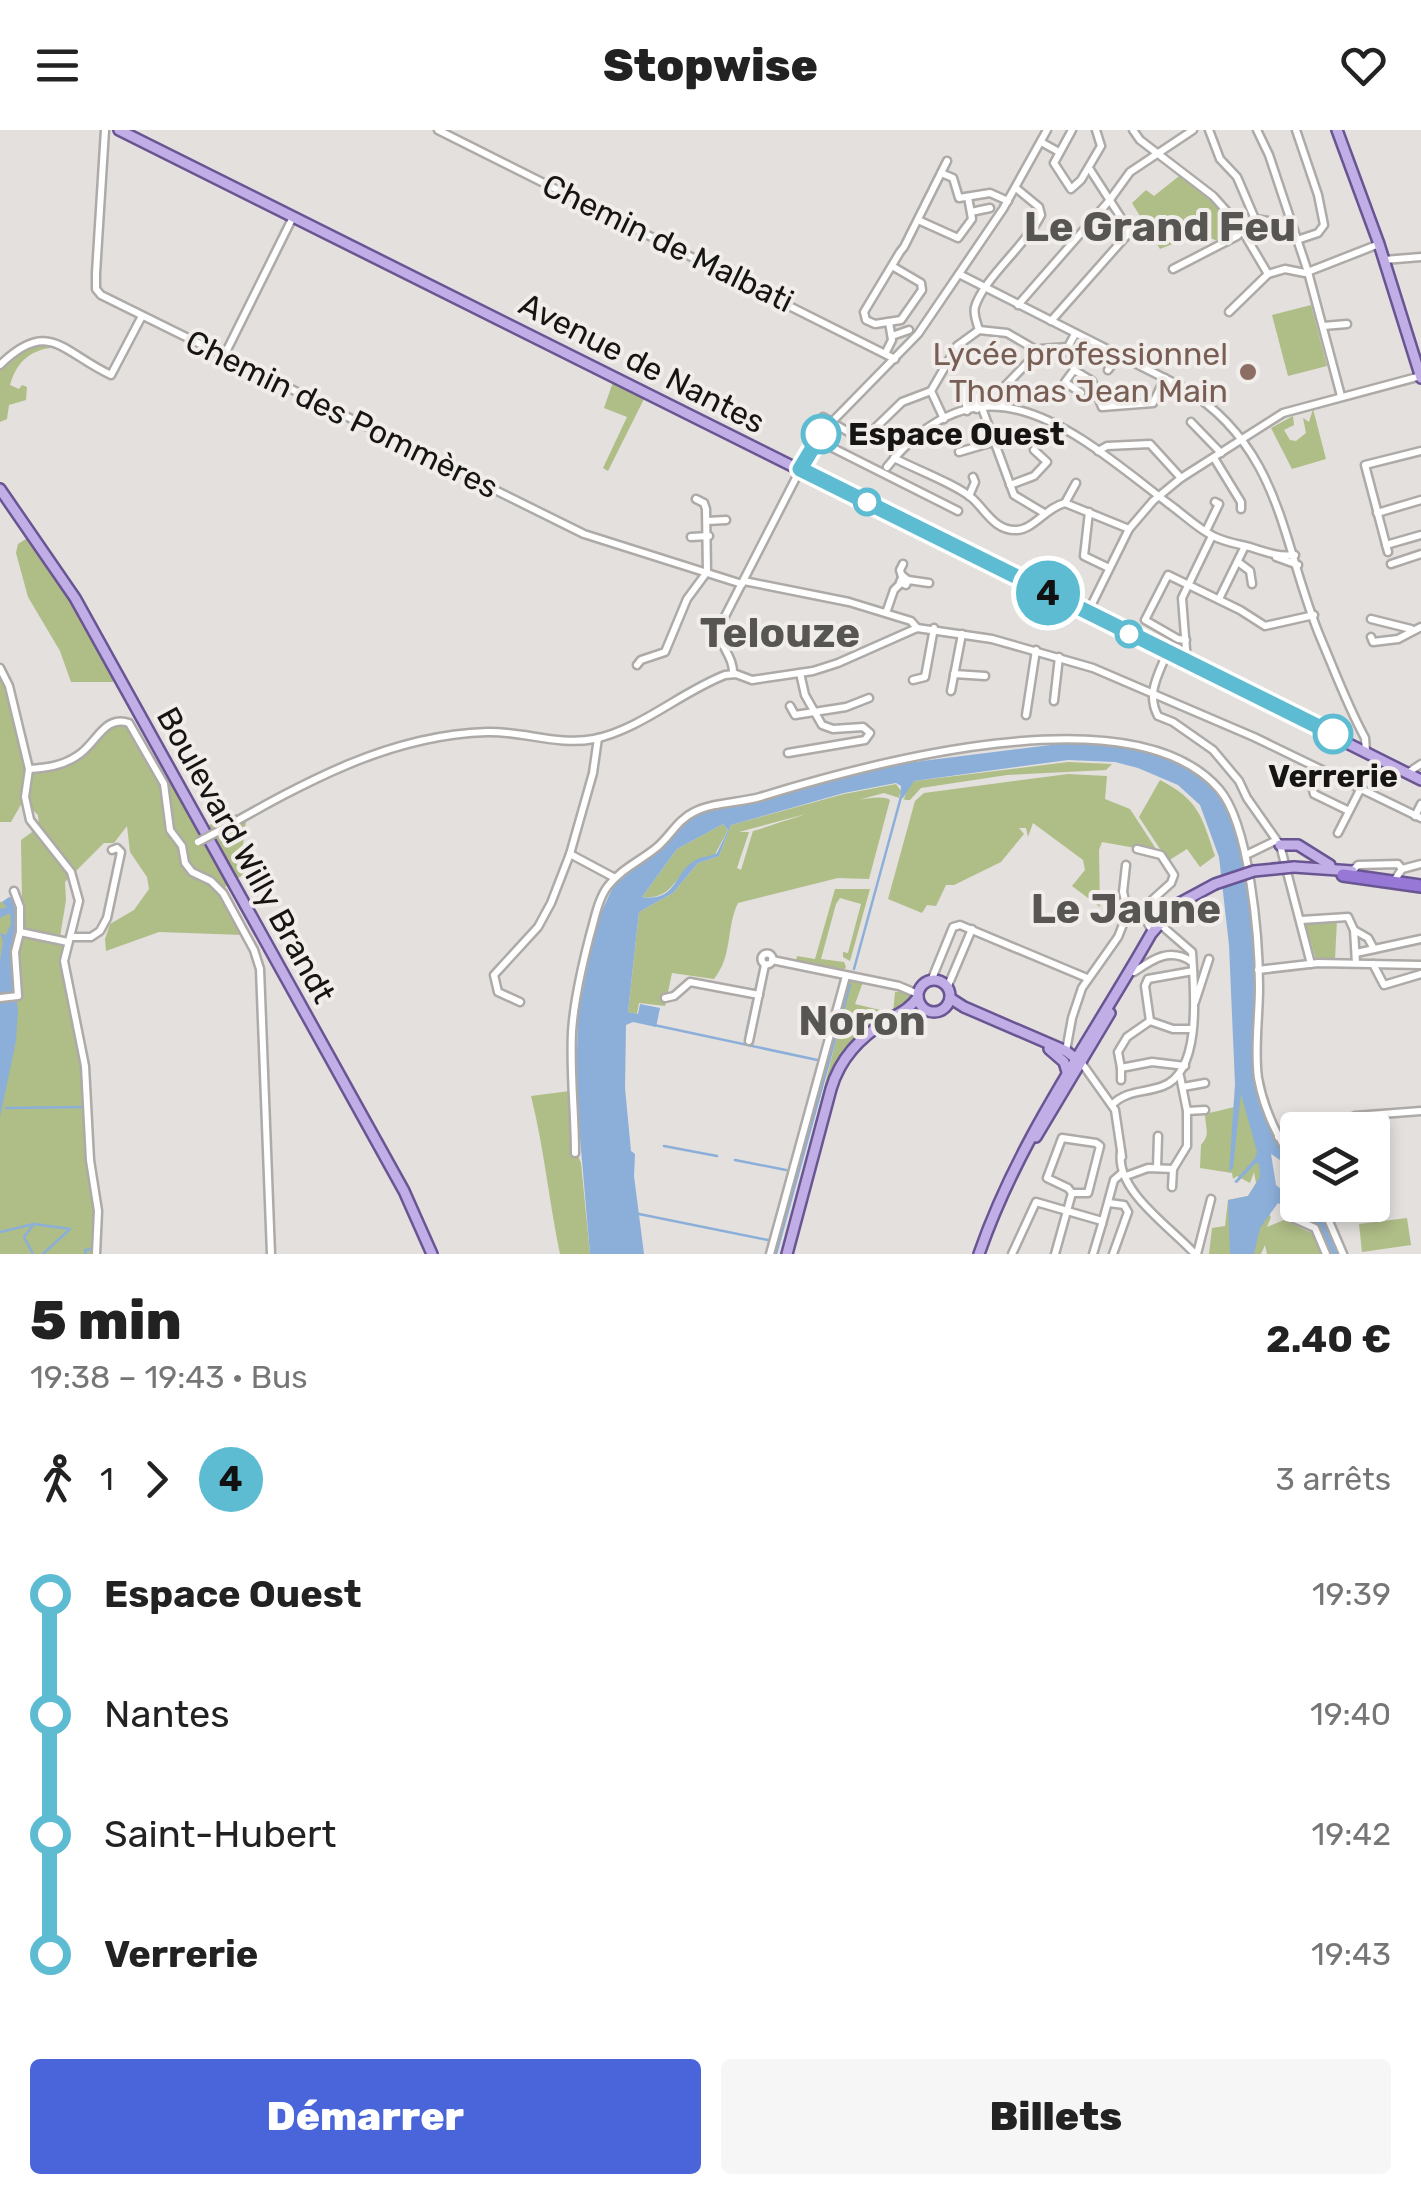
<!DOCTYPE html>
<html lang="fr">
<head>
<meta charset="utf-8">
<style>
	body { margin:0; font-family:Rubik,sans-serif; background:#f6f6f6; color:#222; height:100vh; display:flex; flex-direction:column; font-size:38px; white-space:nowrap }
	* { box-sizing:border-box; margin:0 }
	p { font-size:32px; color:#767676 }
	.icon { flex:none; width:55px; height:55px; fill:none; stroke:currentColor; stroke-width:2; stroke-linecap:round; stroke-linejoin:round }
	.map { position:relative; height:1124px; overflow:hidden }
	.drawer { display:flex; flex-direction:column; background:#fff; flex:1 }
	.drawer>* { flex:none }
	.badge { padding:0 20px; border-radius:32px; font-size:35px; line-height:65px }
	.tools { position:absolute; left:1280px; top:982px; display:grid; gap:20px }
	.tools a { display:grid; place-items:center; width:110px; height:110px; border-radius:10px; background:#fff; box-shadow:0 5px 15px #0003; font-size:50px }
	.map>.badge { position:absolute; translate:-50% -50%; box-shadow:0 0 0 5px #fff }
	.legs { display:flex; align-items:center; gap:15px; height:110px; padding:0 30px; font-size:32px }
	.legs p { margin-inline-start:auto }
	.headline { display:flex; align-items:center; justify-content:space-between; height:170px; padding:0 30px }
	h1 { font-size:55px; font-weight:800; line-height:75px }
	.action { display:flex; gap:20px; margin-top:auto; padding:20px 30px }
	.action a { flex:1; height:115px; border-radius:10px; background:#4a65da; color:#fff; font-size:40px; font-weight:800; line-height:115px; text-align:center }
	.action a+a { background:#f6f6f6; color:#222 }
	ul { padding:0 30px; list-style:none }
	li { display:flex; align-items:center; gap:35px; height:120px; font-size:38px }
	li i { display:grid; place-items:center; width:15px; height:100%; margin:0 12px; background:currentColor }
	li i::after { content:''; width:25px; height:25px; margin:-12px; border:8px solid; border-radius:50%; background:#fff }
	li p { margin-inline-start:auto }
	li:first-child i { background:linear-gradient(#0000 50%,currentColor 0) }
	li:last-child i { background:linear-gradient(currentColor 50%,#0000 0) }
	header { display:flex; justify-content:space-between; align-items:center; height:130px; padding:0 30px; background:#fff; font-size:45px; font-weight:800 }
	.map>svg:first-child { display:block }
	.green { fill:#afbd87 }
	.water { fill:#8cafda; fill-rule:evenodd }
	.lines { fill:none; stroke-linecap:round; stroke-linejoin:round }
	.stream { stroke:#8cafda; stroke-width:2.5 }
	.minor-casing { stroke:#adaaa7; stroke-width:11 }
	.major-casing { stroke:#6a5593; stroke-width:14 }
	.highway-casing { stroke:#6a5593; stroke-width:16 }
	.minor { stroke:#fff; stroke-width:6 }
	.major { stroke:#c1aee7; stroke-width:9 }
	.highway { stroke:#9778d7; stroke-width:11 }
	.minor-bridge-casing { stroke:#adaaa7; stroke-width:11; stroke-linecap:butt }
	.major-bridge-casing { stroke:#6a5593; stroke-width:14; stroke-linecap:butt }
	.minor-bridge { stroke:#fff; stroke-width:6 }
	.major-bridge { stroke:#c1aee7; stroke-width:9 }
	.line-1-casing { stroke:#fff; stroke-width:22 }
	.line-1 { stroke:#5dbcd2; stroke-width:15 }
	.education-dot { fill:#8d6e63; stroke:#f1edea; stroke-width:4 }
	.stop-1-dot { fill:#fff; stroke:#5dbcd2; stroke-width:5 }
	.labels { text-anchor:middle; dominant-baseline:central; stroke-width:8; stroke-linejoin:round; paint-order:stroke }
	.street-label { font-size:32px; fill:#161514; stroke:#f1edea }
	.education-label { font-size:32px; fill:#785e54; stroke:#f1edea; text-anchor:end }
	.stop-label { font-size:32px; font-weight:bold; fill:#161514; stroke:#f1edea; text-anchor:start }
	.district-label { font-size:42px; font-weight:bold; fill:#585653; stroke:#f1edea }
</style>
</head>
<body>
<header><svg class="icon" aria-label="menu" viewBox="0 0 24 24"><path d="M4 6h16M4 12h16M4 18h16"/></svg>Stopwise<svg class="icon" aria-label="heart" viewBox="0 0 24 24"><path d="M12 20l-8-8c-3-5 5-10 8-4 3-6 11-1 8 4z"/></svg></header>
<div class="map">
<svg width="1421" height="1124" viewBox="0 0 1421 1124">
	<rect width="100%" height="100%" fill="#e3e0dd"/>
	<g class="green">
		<path d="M1183 43 1194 51 1238 99 1236 104 1221 112 1207 107 1194 112 1185 109 1160 119 1132 73 1146 60 1154 66Z"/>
		<path d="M1311 175 1327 236 1288 246 1272 185Z"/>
		<path d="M35 213 57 217C32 219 17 230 10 255L19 259 22 255 27 257 26 270 9 275 7 289 0 292V236L21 218Z"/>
		<path d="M613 252 645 267 608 341 603 338 627 287 604 278Z"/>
		<path d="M1313 279 1326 329 1292 339 1271 298 1293 286 1294 295 1284 300 1290 310 1296 311 1306 303 1303 288 1309 292Z"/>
		<path d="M29 407 66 463 116 552H71L60 521 28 467 16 423 18 414Z"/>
		<path d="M0 540 7 554 25 638 30 641 81 626 104 601 119 593 128 595 161 655 170 651 205 697 231 685 247 683 241 731 244 744 219 761 244 805 159 802 106 821 105 809 110 794 134 780 149 759 147 747 130 722 127 696 114 713H104L65 752 66 770 60 807 87 939 92 1027 98 1060 97 1124H0V772L22 770 21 710 39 697 38 685 23 671 11 692H0Z"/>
		<path d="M1068 632 1112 634 1106 640 1007 645 921 658 910 670H906L884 663 739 702H749L737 738 741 740 753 701C779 694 873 658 890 670L869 749 838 748 738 773C726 797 733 826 714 849L672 843 665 876 639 873 637 884 628 882 639 782 673 763 698 733 719 726 731 695 844 664 896 654 901 661 899 667 904 669 908 657 914 651Z"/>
		<path d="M1068 644 1107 646 1105 669 1130 679 1158 722 1102 712 1099 720 1100 777 1072 756 1085 740 1083 730 1033 693 1028 707 1026 698H1019L1024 704 1001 732 954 755H946L936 776 927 775 922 783 888 769 915 671 924 663Z"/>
		<path d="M1160 650C1199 670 1202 687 1215 726L1200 737 1187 719 1168 731 1139 687Z"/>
		<path d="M723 694 728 700 714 726C706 728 696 729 690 735 673 751 670 770 642 767L677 719Z"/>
		<path d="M835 759H870L850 831 843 827V822L848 823 861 774 840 768 836 774 821 829 844 832 846 837 843 841 796 831 797 826 815 829Z"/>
		<path d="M1337 789 1335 830H1316L1305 792Z"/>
		<path d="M850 849 863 852 855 874 893 883 895 862H899L896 860 909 862 914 869 911 873 907 871 910 875 874 895 826 955 804 1037 850 855 828 932 824 931Z"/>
		<path d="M570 961 573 990 570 992V1024L578 1026 581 1033 590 1124H560C549 1071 544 1018 531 966Z"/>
		<path d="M1240 962 1243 963 1268 1058 1264 1078 1271 1087 1267 1097 1284 1090 1318 1106 1325 1124H1267L1265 1115 1261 1124H1209L1212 1098 1225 1096 1228 1070 1248 1066 1256 1053 1254 1042 1250 1053 1237 1046 1233 1049 1232 1043 1200 1038 1201 1015C1211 1004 1205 997 1205 984L1239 976Z"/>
		<path d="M1407 1088 1411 1115 1362 1122 1359 1094Z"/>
	</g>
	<g class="water">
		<path d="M1059 614C1108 612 1181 619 1215 660 1253 706 1255 803 1256 860 1256 891 1250 921 1255 951 1261 986 1282 1020 1297 1045V1055H1294L1283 1032 1271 1024 1276 1055 1301 1077 1318 1075 1328 1089 1341 1124H1328L1315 1093 1278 1073 1260 1098 1254 1124H1230L1228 1070 1248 1066 1260 1047 1259 1034 1256 1033 1237 1053 1234 1052 1255 1028 1257 1022 1241 964 1233 1038 1229 1042 1235 954 1229 815 1219 727 1200 675 1178 655 1138 638 1115 632 1068 630 914 651 903 668 900 667 901 656 896 653 844 663 731 695 719 726 698 733 673 763 639 782 628 882 638 884 640 874 660 878 656 897 633 892 626 895 625 958 631 1021 635 1024 634 1046 644 1124H590L576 961 578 883 597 791 614 755 661 718 689 688 708 680 750 673 822 650 898 634ZM723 694 728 700 717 723C710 727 701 726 694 731 673 744 677 772 642 767L677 719Z"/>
		<path d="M9 767 17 770 12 836 18 881 16 911 0 987V830L3 811 0 803 6 805 11 794 10 783 0 788V779L7 777 2 772Z"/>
	</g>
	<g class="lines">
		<g class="stream">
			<path d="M854 839 901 667"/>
			<path d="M755 863 761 836"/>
			<path d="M763 863 768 837"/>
			<path d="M654 895 822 931"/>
			<path d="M746 904 754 867"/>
			<path d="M754 905 762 867"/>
			<path d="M6 978 83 977"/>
			<path d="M664 1016 717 1026"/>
			<path d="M735 1030 786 1040"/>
			<path d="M639 1084 773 1111"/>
			<path d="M0 1102 34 1094 70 1099 43 1124"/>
			<path d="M33 1124 24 1107 34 1094"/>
			<path d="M86 1124 85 1120 93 1119"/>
			<path d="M776 1124 850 855"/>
		</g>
		<defs>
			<g id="minor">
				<path d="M105 0 96 143V159L101 165 584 404 742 454"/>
				<path d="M438 0 895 229"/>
				<path d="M1072 0 1054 33 1071 59 1081 50 1101 16 1096 0"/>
				<path d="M1133 0 1140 10 1213 66 1239 95 1268 144 1285 139 1305 143 1379 114"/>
				<path d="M1257 0 1269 25 1308 142 1341 266"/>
				<path d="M1296 0 1318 65 1324 95 1318 103 1297 110"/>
				<path d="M1041 12 1059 22"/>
				<path d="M941 43 953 48 959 68 990 63 1008 71"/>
				<path d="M971 82 990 78"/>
				<path d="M1255 89 1268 91 1277 105"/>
				<path d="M918 90 958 108 972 89 968 67"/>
				<path d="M1384 130 1421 127"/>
				<path d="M892 136 921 153 922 160 901 190 875 194 866 190 864 182 900 122 904 117 947 31"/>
				<path d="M1173 139 1237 106 1255 89 1237 47 1220 29 1209 0"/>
				<path d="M959 144 1184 258C1283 319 1281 414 1321 509 1335 542 1348 577 1365 608L1366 621"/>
				<path d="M1018 175 1109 71 1130 42 1193 0"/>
				<path d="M1229 182 1268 144"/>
				<path d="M1051 191 1128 104 1127 97 1089 38"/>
				<path d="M1323 196 1347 194"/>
				<path d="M979 200C977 193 973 184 975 177 983 149 1027 114 1041 85L1039 77 1016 58"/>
				<path d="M892 206 909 200"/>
				<path d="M1068 217 1074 240 1092 251 1102 277 1153 273 1165 248"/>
				<path d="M886 222 892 210 889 192"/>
				<path d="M224 226 293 87"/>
				<path d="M0 235C49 187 63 223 111 245L142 186"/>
				<path d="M1074 240 1065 252 1081 263"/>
				<path d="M1108 240 1119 225"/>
				<path d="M931 261 944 289"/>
				<path d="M1002 277V259L1041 219 1068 217 1075 204"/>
				<path d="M982 278 1014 365 1044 383"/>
				<path d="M967 281 963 257 972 256 977 279"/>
				<path d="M823 287 855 306 868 305 902 272 931 261 957 216 979 200 1007 203 1038 221"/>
				<path d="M1191 292 1221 323"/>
				<path d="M819 311 958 381"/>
				<path d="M1098 321 1107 316 1150 314 1181 348"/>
				<path d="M959 322 993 312"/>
				<path d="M894 328C915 339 958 355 973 369 986 381 995 401 1017 400 1034 399 1047 377 1065 373L1129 399"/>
				<path d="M1214 328 1241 372V379"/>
				<path d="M805 333 826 298 918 204 1003 79 1047 0"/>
				<path d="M887 337C985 215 1077 304 1169 374 1183 384 1197 398 1213 406 1224 412 1238 414 1250 417 1265 422 1279 427 1295 425"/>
				<path d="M1010 355 1034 346 1047 332 1034 320"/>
				<path d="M969 366 975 352 973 347"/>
				<path d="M1065 373 1076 353"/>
				<path d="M1089 382 1084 426 1109 438"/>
				<path d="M1377 383 1421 370"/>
				<path d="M707 391 726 390"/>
				<path d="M1206 401 1219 374 1215 372"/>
				<path d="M691 407 709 406"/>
				<path d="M1386 415 1421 405"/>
				<path d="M1388 422 1365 335 1421 321"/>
				<path d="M1276 427 1298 435"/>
				<path d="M1238 432 1250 441 1252 454"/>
				<path d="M1391 434 1421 424"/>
				<path d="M903 446 908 450 906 455 900 452Z"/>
				<path d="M902 447 900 440 903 434"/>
				<path d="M908 450 929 453"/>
				<path d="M744 451 849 472 911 491 917 498"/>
				<path d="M1219 469 1245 416"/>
				<path d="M1088 482 1129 399 1153 371 1181 348 1283 283 1421 246"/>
				<path d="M886 483 894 460 900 454"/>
				<path d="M1371 489 1411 499"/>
				<path d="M1371 507 1373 512 1398 509 1421 497"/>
				<path d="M1186 510 1178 509 1145 490 1168 445 1240 480 1265 496 1314 485"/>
				<path d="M1167 523C1158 545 1146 564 1158 586L1173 592 1213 620 1239 651 1247 668 1280 715 1311 834"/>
				<path d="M1187 532 1182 468 1212 406"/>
				<path d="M637 535 641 530 665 522 687 469 707 442 706 379 704 373 696 369"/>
				<path d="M0 538 9 556 29 639 25 667 30 690 71 742 79 771 64 831 85 936 90 1030 98 1081 96 1124"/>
				<path d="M733 544C734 526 718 515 719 498L801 338"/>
				<path d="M954 544 985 546"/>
				<path d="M913 550 925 547 934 498"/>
				<path d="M951 561 962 504"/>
				<path d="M1054 571 1059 527"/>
				<path d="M790 576 795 585 846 577 869 568"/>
				<path d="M1026 585 1036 520"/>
				<path d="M788 623 865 610 870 603 863 597 833 599 822 595 805 565 800 543"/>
				<path d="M29 639C46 638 62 636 77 626 96 615 104 584 129 593L164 654 170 700 182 716 185 733 192 742 211 751 223 763 254 820 260 839 271 1124"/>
				<path d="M1318 639 1311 653 1314 664 1349 681"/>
				<path d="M1409 642 1421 634"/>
				<path d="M1415 686 1421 674"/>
				<path d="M217 702C302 654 387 605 487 602 523 601 559 616 594 609 641 599 681 562 725 545L736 544 752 550 813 541 838 533 917 498 992 509 1093 538 1254 607 1421 688"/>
				<path d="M1338 703 1360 660"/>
				<path d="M1137 719 1161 725 1174 745 1171 753 1141 780"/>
				<path d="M570 724 615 748"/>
				<path d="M1246 725 1275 711"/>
				<path d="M1352 741 1358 735 1398 734 1402 739"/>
				<path d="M1396 748 1402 739 1421 734"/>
				<path d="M14 761 20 777V802"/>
				<path d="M1141 780 1152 801"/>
				<path d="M1301 790 1348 787 1354 800 1356 833"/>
				<path d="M1354 800 1368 808 1374 819"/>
				<path d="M71 807H91L100 801 107 788 121 722 117 718 112 720"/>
				<path d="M1356 823 1421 809"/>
				<circle cx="767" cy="829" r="5.5"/>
				<path d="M772 830 899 856 918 864"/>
				<path d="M1373 834 1384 855 1421 844"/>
				<path d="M1258 840 1318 833 1421 835"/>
				<path d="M1134 842C1153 829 1170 817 1192 832"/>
				<path d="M931 851 953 797 960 795 1087 848"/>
				<path d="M947 858 972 799"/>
				<path d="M0 868 18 866 15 822 20 802 68 812"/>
				<path d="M665 868 674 866 690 852 759 865"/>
				<path d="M520 872 498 862 494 845 538 797 551 773 570 724 593 643 598 608"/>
				<path d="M1195 872 1209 829"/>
				<path d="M1150 891 1145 856 1148 849 1193 841"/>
				<path d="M749 911 765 835"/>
				<path d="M1066 921 1072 888 1082 858 1118 807 1128 782 1123 762 1126 735"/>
				<path d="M1081 932 1115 980 1122 1027"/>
				<path d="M1185 936 1152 932 1121 938 1118 922 1127 907 1150 891 1173 899H1192"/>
				<path d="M1180 946 1187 981 1205 980"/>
				<path d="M1121 950V938"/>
				<path d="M1183 957 1205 953"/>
				<path d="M1112 975C1126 960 1145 963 1163 956 1203 941 1194 857 1192 822L1162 796"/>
				<path d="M1313 1000 1344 994 1355 986 1421 981"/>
				<path d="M1278 1007 1298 1003"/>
				<path d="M1121 1022C1115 1061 1172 1098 1195 1124"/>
				<path d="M575 1023C575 983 570 942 572 902 574 869 582 836 590 805 595 788 598 769 608 756 621 739 640 731 656 718 670 707 677 690 694 682 714 672 739 673 760 667 867 634 1133 560 1219 659 1250 695 1259 809 1259 857 1259 887 1254 919 1258 948 1264 981 1279 1011 1298 1038"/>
				<path d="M1157 1038 1158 1006"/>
				<path d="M1126 1046 1148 1038 1173 1039 1187 1016V981"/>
				<path d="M1172 1057 1173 1039"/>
				<path d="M1109 1073 1124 1075 1128 1082 1113 1124"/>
				<path d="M1322 1075 1343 1124"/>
				<path d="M1290 1087 1315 1098 1326 1124"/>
				<path d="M1102 1094 1114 1050 1122 1043"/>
				<path d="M770 1124 846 846"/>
				<path d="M1012 1124 1036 1072 1102 1091"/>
				<path d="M1055 1124 1072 1063 1068 1058 1047 1048 1062 1008 1096 1013 1100 1016 1088 1063H1072"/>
				<path d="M1093 1124 1102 1094"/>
				<path d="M1197 1124 1211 1069"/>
			</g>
			<g id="major">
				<path d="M119 0 1421 650"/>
				<path d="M1337 0 1379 114 1421 248"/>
				<path d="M0 359 75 468 404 1061 432 1124"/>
				<path d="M1280 715H1298L1330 735"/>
				<path d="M1294 737 1352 741"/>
				<circle cx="934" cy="866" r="16"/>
				<path d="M950 868 964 877 1066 921 1079 931"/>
				<path d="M1049 919 1064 932 1067 942"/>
				<path d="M1036 1007 1110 883"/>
				<path d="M787 1124 831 959C840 928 860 908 886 891 899 883 909 880 918 867"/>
				<path d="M979 1124C1019 1008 1091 910 1151 804L1176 775 1215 754"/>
			</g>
			<path id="highway" d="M1343 745 1421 756"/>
		</defs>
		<use href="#minor" class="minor-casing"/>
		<use href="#major" class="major-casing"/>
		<use href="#highway" class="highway-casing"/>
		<use href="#minor" class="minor"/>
		<use href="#major" class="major"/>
		<use href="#highway" class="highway"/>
		<defs>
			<path id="minor-bridge" d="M198 712 217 702"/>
			<path id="major-bridge" d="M1215 754 1254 741 1294 737"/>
		</defs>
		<use href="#minor-bridge" class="minor-bridge-casing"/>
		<use href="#major-bridge" class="major-bridge-casing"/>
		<use href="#minor-bridge" class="minor-bridge"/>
		<use href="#major-bridge" class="major-bridge"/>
	</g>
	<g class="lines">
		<defs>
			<path id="line-1" d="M821 304 800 339 1333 604"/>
		</defs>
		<use href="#line-1" class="line-1-casing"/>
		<use href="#line-1" class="line-1"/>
	</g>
	<circle class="education-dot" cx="1248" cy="242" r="10"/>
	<g class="stop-1-dot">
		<circle cx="821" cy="304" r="18"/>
		<circle cx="867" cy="372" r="12"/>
		<circle cx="1129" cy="504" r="12"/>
		<circle cx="1333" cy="604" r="18"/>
	</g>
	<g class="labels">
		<g class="street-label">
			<text transform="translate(668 113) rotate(26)">Chemin de Malbati</text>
			<text transform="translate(642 233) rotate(27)">Avenue de Nantes</text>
			<text transform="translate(342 284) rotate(26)">Chemin des Pommères</text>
			<text transform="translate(246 725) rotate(61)">Boulevard Willy Brandt</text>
		</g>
		<g class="education-label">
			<text x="1228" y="224">Lycée professionnel<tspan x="1228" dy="37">Thomas Jean Main</tspan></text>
		</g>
		<g class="stop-label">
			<text x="848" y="304">Espace Ouest</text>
			<text x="1333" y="646" text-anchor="middle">Verrerie</text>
		</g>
		<g class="district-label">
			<text x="1160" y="97">Le Grand Feu</text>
			<text x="780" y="503">Telouze</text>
			<text x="1126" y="779">Le Jaune</text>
			<text x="862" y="891">Noron</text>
		</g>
	</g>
</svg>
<div class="tools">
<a><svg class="icon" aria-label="layers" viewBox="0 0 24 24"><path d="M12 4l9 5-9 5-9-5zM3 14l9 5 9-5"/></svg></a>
</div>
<b class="badge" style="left:1048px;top:463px;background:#5dbcd2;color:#111">4</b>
</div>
<section class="drawer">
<div class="headline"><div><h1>5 min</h1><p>19:38 – 19:43 · Bus</p></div><b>2.40 €</b></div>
<div class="legs"><svg class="icon" aria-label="walk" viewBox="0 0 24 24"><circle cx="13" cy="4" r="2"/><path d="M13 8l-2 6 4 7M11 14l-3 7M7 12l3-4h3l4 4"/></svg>1<svg class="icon" aria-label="forward" viewBox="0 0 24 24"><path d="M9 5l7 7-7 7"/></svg><b class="badge" style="background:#5dbcd2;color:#111">4</b><p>3 arrêts</p></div>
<ul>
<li><i style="color:#5dbcd2"></i><b>Espace Ouest</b><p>19:39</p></li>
<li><i style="color:#5dbcd2"></i><span>Nantes</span><p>19:40</p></li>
<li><i style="color:#5dbcd2"></i><span>Saint-Hubert</span><p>19:42</p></li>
<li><i style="color:#5dbcd2"></i><b>Verrerie</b><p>19:43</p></li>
</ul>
<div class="action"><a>Démarrer</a><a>Billets</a></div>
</section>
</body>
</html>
